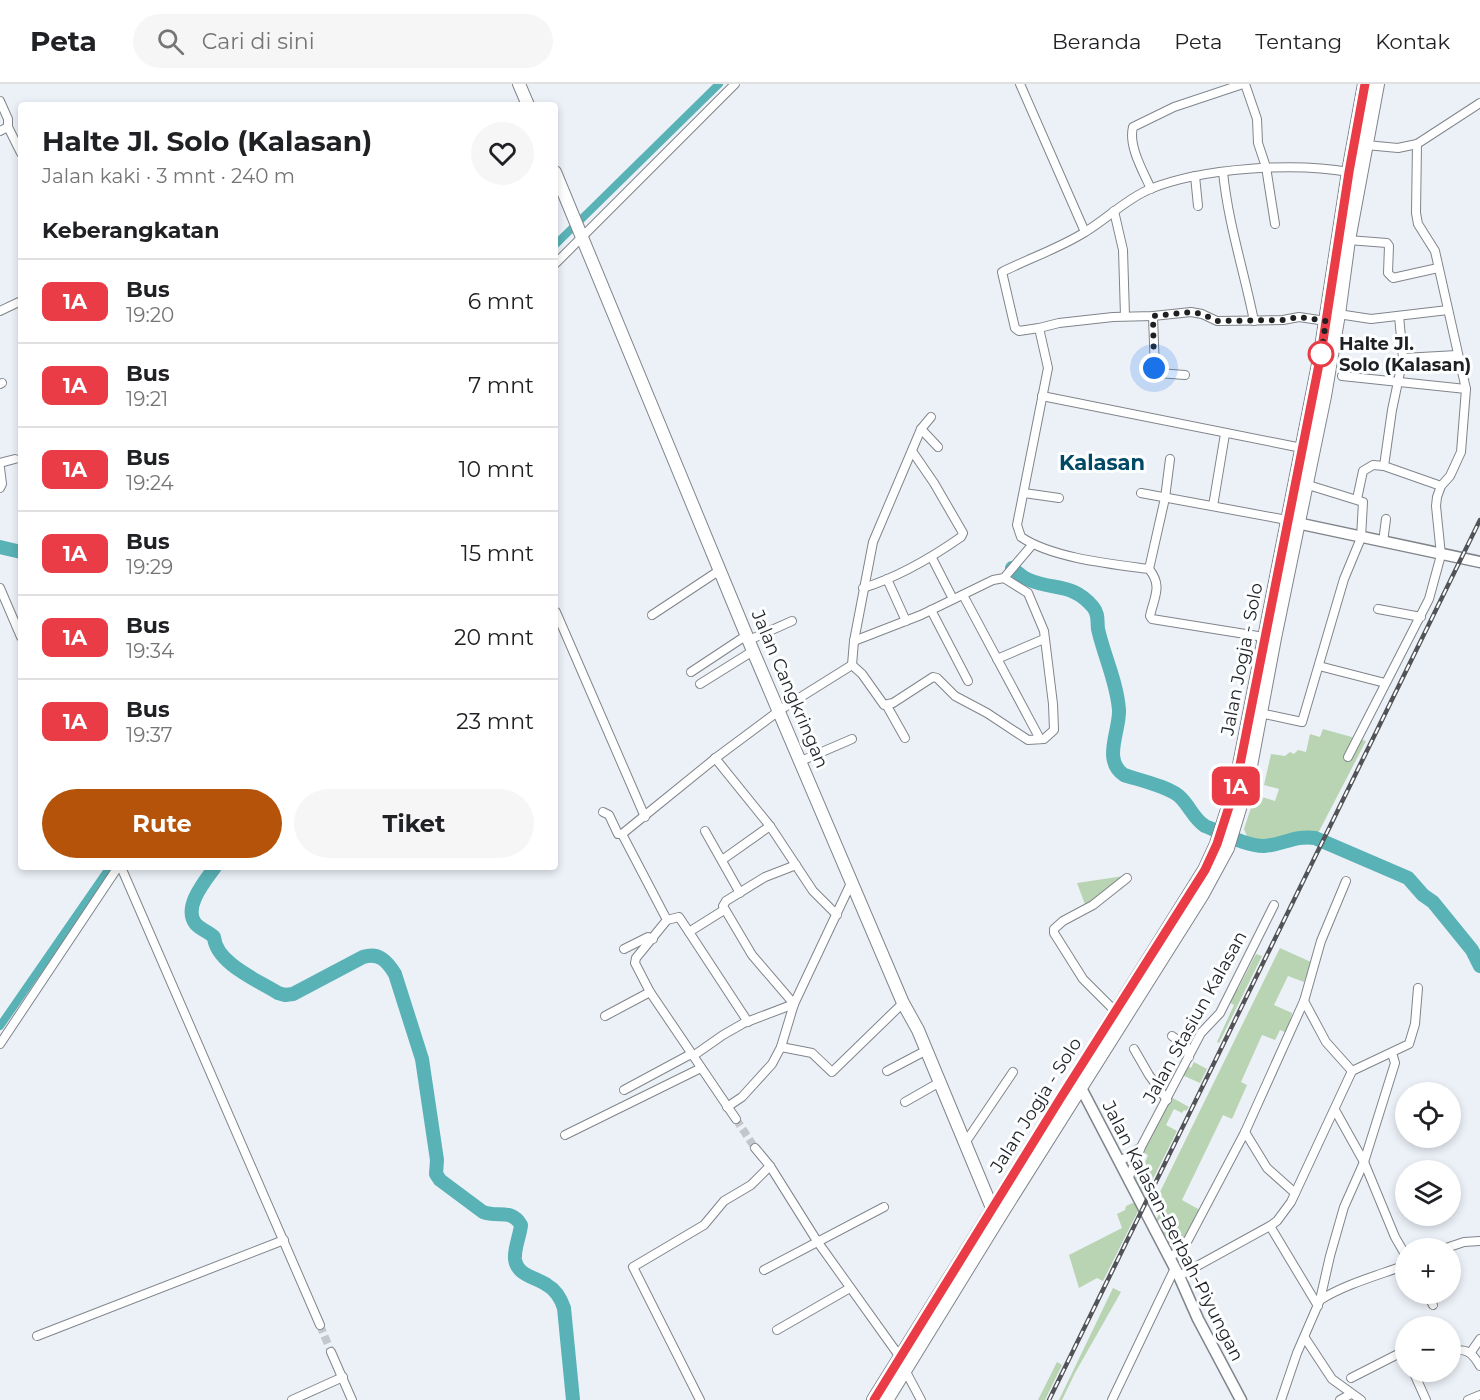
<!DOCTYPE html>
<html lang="id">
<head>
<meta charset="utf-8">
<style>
	body { margin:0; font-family:Montserrat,sans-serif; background:#f6f6f6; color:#202124; height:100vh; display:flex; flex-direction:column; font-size:22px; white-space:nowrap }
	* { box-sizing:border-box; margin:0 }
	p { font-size:20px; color:#757577 }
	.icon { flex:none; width:33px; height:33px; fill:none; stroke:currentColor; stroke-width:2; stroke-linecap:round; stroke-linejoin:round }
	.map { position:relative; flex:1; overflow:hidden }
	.panel { position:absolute; left:18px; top:18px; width:540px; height:768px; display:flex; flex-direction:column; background:#fff; border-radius:6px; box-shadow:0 3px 9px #0003 }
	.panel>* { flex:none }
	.badge { padding:0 12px; border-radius:9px; font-size:21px; line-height:39px }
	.buttons { position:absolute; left:1395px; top:998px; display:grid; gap:12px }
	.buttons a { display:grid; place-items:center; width:66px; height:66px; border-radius:50%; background:#fff; box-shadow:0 3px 9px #0003; font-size:30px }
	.you { position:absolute; width:30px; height:30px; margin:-15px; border:4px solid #fff; border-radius:50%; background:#1a73e8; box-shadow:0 0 0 9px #1a73e833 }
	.map>.badge { position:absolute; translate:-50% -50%; box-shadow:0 0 0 3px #fff }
	h2 { padding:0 24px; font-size:22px; line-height:54px }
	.round { display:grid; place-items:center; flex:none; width:63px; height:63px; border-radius:32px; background:#f6f6f6 }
	.overview { display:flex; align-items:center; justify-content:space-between; height:102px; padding:0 24px }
	h1 { font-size:28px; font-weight:700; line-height:45px }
	.button { display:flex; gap:12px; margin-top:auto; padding:12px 24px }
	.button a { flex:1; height:69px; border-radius:36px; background:#b45309; color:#fff; font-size:24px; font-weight:700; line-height:69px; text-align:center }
	.button a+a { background:#f6f6f6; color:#202124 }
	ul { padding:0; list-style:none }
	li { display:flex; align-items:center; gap:18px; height:84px; padding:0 24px; border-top:2px solid #e0e0e0 }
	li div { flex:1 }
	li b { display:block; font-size:22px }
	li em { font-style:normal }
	li .badge { min-width:66px; font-weight:700; text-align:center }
	header { display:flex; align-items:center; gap:36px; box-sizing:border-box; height:84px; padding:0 30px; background:#fff; border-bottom:2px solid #e0e0e0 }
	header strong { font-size:28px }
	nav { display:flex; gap:33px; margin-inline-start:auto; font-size:21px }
	.search { width:420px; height:54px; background:#f6f6f6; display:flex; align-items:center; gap:15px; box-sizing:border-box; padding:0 21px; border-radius:33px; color:#757577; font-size:22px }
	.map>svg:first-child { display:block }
	.green { fill:#b8d4b2 }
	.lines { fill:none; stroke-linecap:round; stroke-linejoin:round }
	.canal { stroke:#59b2b5; stroke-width:8 }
	.river { stroke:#59b2b5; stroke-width:14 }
	.minor-tunnel { stroke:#c3c7cd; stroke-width:8; stroke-dasharray:8 4; stroke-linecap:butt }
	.minor-casing { stroke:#80858b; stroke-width:10 }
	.tertiary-casing { stroke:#80858b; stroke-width:13 }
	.secondary-casing { stroke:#80858b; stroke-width:14 }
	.trunk-casing { stroke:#80858b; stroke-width:16 }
	.minor { stroke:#fff; stroke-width:8 }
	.tertiary { stroke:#fff; stroke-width:10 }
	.secondary { stroke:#fff; stroke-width:12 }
	.trunk { stroke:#fff; stroke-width:14 }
	.rail-casing { stroke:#515357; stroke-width:4.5 }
	.rail { stroke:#fdfeff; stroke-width:2; stroke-dasharray:7; stroke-linecap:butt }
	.line-casing { stroke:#fff; stroke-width:14 }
	.line { stroke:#e93c46; stroke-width:9 }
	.walk { stroke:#1e2022; stroke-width:6; stroke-dasharray:0 10.8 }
	.stop-dot { fill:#fff; stroke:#e93c46; stroke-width:3 }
	.labels { text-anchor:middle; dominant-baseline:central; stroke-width:6; stroke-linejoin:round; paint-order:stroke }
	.stop-label { font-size:18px; font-weight:bold; fill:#1e2022; stroke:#fdfeff; text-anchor:start }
	.street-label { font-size:18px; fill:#1e2022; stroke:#fdfeff }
	.quarter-label { font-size:21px; font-weight:bold; fill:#004966; stroke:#fdfeff }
</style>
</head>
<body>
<header>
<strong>Peta</strong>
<div class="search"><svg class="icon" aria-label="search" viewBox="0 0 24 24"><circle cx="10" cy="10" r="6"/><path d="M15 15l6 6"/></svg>Cari di sini</div>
<nav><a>Beranda</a><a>Peta</a><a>Tentang</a><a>Kontak</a></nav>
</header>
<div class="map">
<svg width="1480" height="1316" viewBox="0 0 1480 1316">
	<rect width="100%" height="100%" fill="#ecf1f8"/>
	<g class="green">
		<path d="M1323 645 1366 657 1315 755 1310 757 1299 755 1254 758 1249 757 1244 745 1255 711 1275 717 1279 705 1264 701 1271 670 1285 672 1290 668 1294 670 1298 666 1306 668 1310 650 1320 653Z"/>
		<path d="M1124 792 1086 823 1077 799Z"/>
		<path d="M1280 864 1311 878 1304 898 1288 892 1274 921 1292 929 1287 949 1280 946 1275 956 1262 951 1241 998 1247 1001 1232 1035 1223 1031 1182 1116 1200 1126 1184 1158H1181L1178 1155 1172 1161H1168L1156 1136 1165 1119 1157 1114Z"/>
		<path d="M1256 870 1262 872 1219 959 1217 958 1234 921 1227 917 1234 904 1238 905Z"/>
		<path d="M1194 978 1207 985 1200 999 1182 991 1186 981 1191 984Z"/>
		<path d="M1171 1013 1189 1023 1186 1027 1184 1026 1182 1029 1174 1025 1166 1041 1177 1047 1146 1109H1140L1133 1095 1135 1091 1139 1093 1148 1071 1142 1068Z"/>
		<path d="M1137 1117 1140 1123 1103 1197 1097 1194 1079 1204 1069 1171 1122 1144 1117 1130 1125 1126 1126 1122Z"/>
		<path d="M1113 1204 1121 1208 1075 1289 1062 1316H1059Z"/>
		<path d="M1057 1278 1062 1281 1045 1316H1038Z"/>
	</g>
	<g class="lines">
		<g class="canal">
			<path d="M555 161 719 0"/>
			<path d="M0 942 110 783"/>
		</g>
		<g class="river">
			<path d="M0 463 21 468"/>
			<path d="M1012 484C1017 488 1022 493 1027 495 1053 507 1072 498 1093 523 1099 530 1097 537 1098 545 1104 572 1117 598 1119 626 1120 647 1102 676 1124 691 1139 696 1171 703 1181 714 1190 723 1194 735 1205 742 1223 749 1245 762 1264 762 1283 761 1294 751 1315 754L1408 794 1423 811 1433 818 1472 866 1480 882"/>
			<path d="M215 783C206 796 183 822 195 839 199 845 208 847 214 853 216 879 257 896 278 909L285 911 293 910 363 873C379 868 387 877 395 890L422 975 437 1076 436 1090 440 1096 483 1128C498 1134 511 1124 521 1141 520 1152 514 1164 515 1175 517 1192 536 1193 547 1201 556 1206 561 1215 564 1224L573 1316"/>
		</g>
		<g class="minor-tunnel">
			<path d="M736 1035 755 1064"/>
			<path d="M320 1241 331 1268"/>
		</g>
		<defs>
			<g id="minor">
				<path d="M1020 0 1085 148"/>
				<path d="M1245 0 1257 35 1258 59 1266 83 1275 140"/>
				<path d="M0 17 8 35V43L21 69"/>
				<path d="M0 47 8 43"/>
				<path d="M1366 61 1398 64 1417 60 1480 19"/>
				<path d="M1223 88C1228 139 1244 187 1254 237"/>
				<path d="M1195 92 1198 122"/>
				<path d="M1151 105C1143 87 1128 62 1133 43L1174 23 1243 0"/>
				<path d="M1114 127 1123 166 1125 232"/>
				<path d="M1348 156 1387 159 1389 162 1388 189 1393 194 1438 184"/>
				<path d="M555 180 735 0"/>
				<path d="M0 227 21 217"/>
				<path d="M1338 230 1371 235 1448 226"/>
				<path d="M1153 232 1155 287 1158 289 1185 291"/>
				<path d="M1039 244 1059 239 1113 233 1153 232 1191 228 1202 230 1217 237 1283 236 1299 233 1326 237"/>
				<path d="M1403 274 1457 271"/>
				<path d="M1342 292 1466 305"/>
				<path d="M0 300 2 299"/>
				<path d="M1042 312 1302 364"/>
				<path d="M921 345 938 363"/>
				<path d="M0 379 15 375"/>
				<path d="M1384 382 1441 402"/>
				<path d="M0 384 2 400 0 404"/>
				<path d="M1024 409 1059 414"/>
				<path d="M1141 409 1287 436"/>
				<path d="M1357 415 1363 387 1373 381 1384 382 1392 326 1403 274 1399 232"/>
				<path d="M1213 422 1225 350"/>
				<path d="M1383 458 1386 435"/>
				<path d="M932 474 953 515"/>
				<path d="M1149 485 1165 414 1170 375"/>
				<path d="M887 495 906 537"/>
				<path d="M0 504 21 553"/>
				<path d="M863 504C899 493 931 474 961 453L963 449 934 399 912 367"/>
				<path d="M963 511 1040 655"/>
				<path d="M1378 525 1421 533"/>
				<path d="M931 526 968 597"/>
				<path d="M556 528 645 733"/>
				<path d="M652 531 720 486"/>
				<path d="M1264 553 1152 535 1150 532C1154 513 1163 502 1149 485 1111 480 1052 474 1021 453L1017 441 1048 284 1039 244 1019 247 1015 244 1002 188C1028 175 1062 163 1085 148 1107 135 1126 115 1150 105 1202 84 1294 78 1349 88"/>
				<path d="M749 556 792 537"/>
				<path d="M854 557 921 531 993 496 1004 494 1032 461"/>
				<path d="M997 575 1044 555"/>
				<path d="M852 581 862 590 884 621 893 619 933 593 937 594 955 612 987 629 1028 656 1044 655 1054 646 1053 620 1044 547 1028 509 1004 494"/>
				<path d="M852 581 854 557 873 458 921 345 931 333"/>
				<path d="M1319 582 1385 599"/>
				<path d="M691 588 747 551"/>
				<path d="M700 600 753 567"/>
				<path d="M887 622 905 654"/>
				<path d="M1260 629 1302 638 1344 495 1361 454 1363 418 1305 400"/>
				<path d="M1348 673 1429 515 1441 471 1436 422 1437 413 1441 402 1450 392 1461 368 1466 305 1435 167 1418 140 1416 129 1417 60"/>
				<path d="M715 674 770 742 813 807 837 831"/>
				<path d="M801 677 852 655"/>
				<path d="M603 728 609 731 618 750H622L667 836"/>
				<path d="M705 747 740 809"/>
				<path d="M622 750 717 673 780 626 852 581"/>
				<path d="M722 776 770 742"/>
				<path d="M121 783 320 1241"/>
				<path d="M724 826 689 848 679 833 667 836 636 874 635 879 650 908 736 1035"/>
				<path d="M689 848 748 938"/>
				<path d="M624 865 648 853 653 855"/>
				<path d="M1304 917 1326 958 1352 987"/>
				<path d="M794 920 752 871 723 822 726 817 765 793 796 781"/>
				<path d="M1116 928 1083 895 1054 849V845L1063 837 1093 821 1127 794"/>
				<path d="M605 932 650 908"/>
				<path d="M1172 952 1186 962 1189 973"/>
				<path d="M0 960 118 783"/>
				<path d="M781 963 812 969 832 988 903 919"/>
				<path d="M1134 965 1149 991 1167 1016"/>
				<path d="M693 972 723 951 744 939 794 920"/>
				<path d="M887 987 927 966"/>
				<path d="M624 1006 691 970"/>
				<path d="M905 1018 940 998"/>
				<path d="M727 1023 742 1013 772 980 781 963 794 920 852 797"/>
				<path d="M1335 1026 1364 1078 1395 1153 1406 1172"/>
				<path d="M1245 1048 1267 1084 1295 1109"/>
				<path d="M565 1051 701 984"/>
				<path d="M965 1059 1013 988"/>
				<path d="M755 1064 770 1082 817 1157 900 1273"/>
				<path d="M1120 1076 1128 1073 1138 1065"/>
				<path d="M1129 1093 1141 1063 1201 949 1220 929 1274 821"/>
				<path d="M1270 1142 1318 1222"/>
				<path d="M1446 1164 1464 1158 1480 1157"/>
				<path d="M1170 1173 1176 1169 1188 1156 1245 1048 1304 917 1321 857 1346 797"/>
				<path d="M764 1186 884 1123"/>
				<path d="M1179 1192 1270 1142 1277 1137 1291 1118 1352 987 1409 960 1415 940 1418 904"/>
				<path d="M1427 1209 1433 1221"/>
				<path d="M1320 1216C1346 1200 1376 1192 1406 1181"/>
				<path d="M777 1246 850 1204"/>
				<path d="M37 1252 284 1156"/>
				<path d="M1305 1254 1332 1295 1361 1316"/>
				<path d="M1450 1267C1467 1264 1472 1268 1480 1282"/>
				<path d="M331 1268 352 1316"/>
				<path d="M1471 1268 1480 1255"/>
				<path d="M905 1286 921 1316"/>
				<path d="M1413 1287 1426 1316"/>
				<path d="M1351 1294 1406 1266"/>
				<path d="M292 1316 343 1293"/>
				<path d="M700 1316 633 1183 704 1141 724 1117 751 1101 770 1082"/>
				<path d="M1112 1316 1175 1184"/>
				<path d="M1281 1316 1297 1269 1320 1216 1330 1172 1344 1123 1364 1078 1395 979 1392 969"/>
				<path d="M1340 1316 1351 1310"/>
				<path d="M1468 1316 1480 1311"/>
			</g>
			<g id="tertiary">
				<path d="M1297 439 1480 478"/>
				<path d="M1077 1000 1080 1002 1179 1192 1198 1235 1241 1316"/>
			</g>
			<g id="secondary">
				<path d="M519 0 528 21"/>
				<path d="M555 88 753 567 903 919 918 946 992 1124 999 1128"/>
			</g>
			<g id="trunk">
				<path d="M874 1316 1205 786 1217 760 1236 701 1321 270 1349 88 1365 0"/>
				<path d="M886 1316 1001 1129 1202 810 1227 764 1247 698 1274 554 1324 312 1338 230 1348 156 1377 0"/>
			</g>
		</defs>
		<use href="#minor" class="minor-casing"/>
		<use href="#tertiary" class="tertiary-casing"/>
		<use href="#secondary" class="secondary-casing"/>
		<use href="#trunk" class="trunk-casing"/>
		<use href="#minor" class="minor"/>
		<use href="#tertiary" class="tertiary"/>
		<use href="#secondary" class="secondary"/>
		<use href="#trunk" class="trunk"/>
		<defs>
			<path id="rail" d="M1049 1316 1480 436"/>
		</defs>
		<use href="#rail" class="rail-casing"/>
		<use href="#rail" class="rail"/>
	</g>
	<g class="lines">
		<defs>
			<path id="line" d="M874 1316 1060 1015 1205 786 1217 760 1236 701 1321 270 1349 88 1365 0"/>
		</defs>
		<use href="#line" class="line-casing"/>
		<use href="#line" class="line"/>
		<path class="walk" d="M1154 284 1153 232 1191 228 1202 230 1217 237 1283 236 1299 233 1326 237 1321 270"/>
	</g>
	<circle class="stop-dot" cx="1321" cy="270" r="12"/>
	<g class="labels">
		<g class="stop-label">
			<text x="1339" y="260">Halte Jl.<tspan x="1339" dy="21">Solo (Kalasan)</tspan></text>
		</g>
		<g class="street-label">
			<text transform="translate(1242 575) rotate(-79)">Jalan Jogja - Solo</text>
			<text transform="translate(790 605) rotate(67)">Jalan Cangkringan</text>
			<text transform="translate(1195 933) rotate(-61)">Jalan Stasiun Kalasan</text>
			<text transform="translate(1036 1021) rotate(-58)">Jalan Jogja - Solo</text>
			<text transform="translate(1173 1147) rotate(63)">Jalan Kalasan-Berbah-Piyungan</text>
		</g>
		<g class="quarter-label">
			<text x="1102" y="378">Kalasan</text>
		</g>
	</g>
</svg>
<div class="buttons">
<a><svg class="icon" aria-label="locate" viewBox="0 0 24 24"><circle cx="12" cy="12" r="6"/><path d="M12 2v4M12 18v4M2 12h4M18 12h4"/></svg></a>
<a><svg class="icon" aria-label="layers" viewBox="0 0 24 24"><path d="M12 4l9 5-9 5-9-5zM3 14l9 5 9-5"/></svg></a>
<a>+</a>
<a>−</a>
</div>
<div class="you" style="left:1154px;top:284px"></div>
<b class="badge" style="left:1236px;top:702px;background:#e93c46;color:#fff">1A</b>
<section class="panel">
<div class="overview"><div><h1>Halte Jl. Solo (Kalasan)</h1><p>Jalan kaki · 3 mnt · 240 m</p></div><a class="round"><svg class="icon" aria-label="heart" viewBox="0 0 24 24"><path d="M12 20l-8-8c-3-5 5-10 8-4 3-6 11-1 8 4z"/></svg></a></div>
<h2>Keberangkatan</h2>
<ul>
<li><span class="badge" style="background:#e93c46;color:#fff">1A</span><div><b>Bus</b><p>19:20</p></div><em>6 mnt</em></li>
<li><span class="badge" style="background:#e93c46;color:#fff">1A</span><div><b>Bus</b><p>19:21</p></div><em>7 mnt</em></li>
<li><span class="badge" style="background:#e93c46;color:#fff">1A</span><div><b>Bus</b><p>19:24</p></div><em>10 mnt</em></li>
<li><span class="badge" style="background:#e93c46;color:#fff">1A</span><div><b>Bus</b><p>19:29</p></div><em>15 mnt</em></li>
<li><span class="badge" style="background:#e93c46;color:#fff">1A</span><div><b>Bus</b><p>19:34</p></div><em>20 mnt</em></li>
<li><span class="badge" style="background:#e93c46;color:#fff">1A</span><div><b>Bus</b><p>19:37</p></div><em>23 mnt</em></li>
</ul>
<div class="button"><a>Rute</a><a>Tiket</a></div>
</section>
</div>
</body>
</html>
